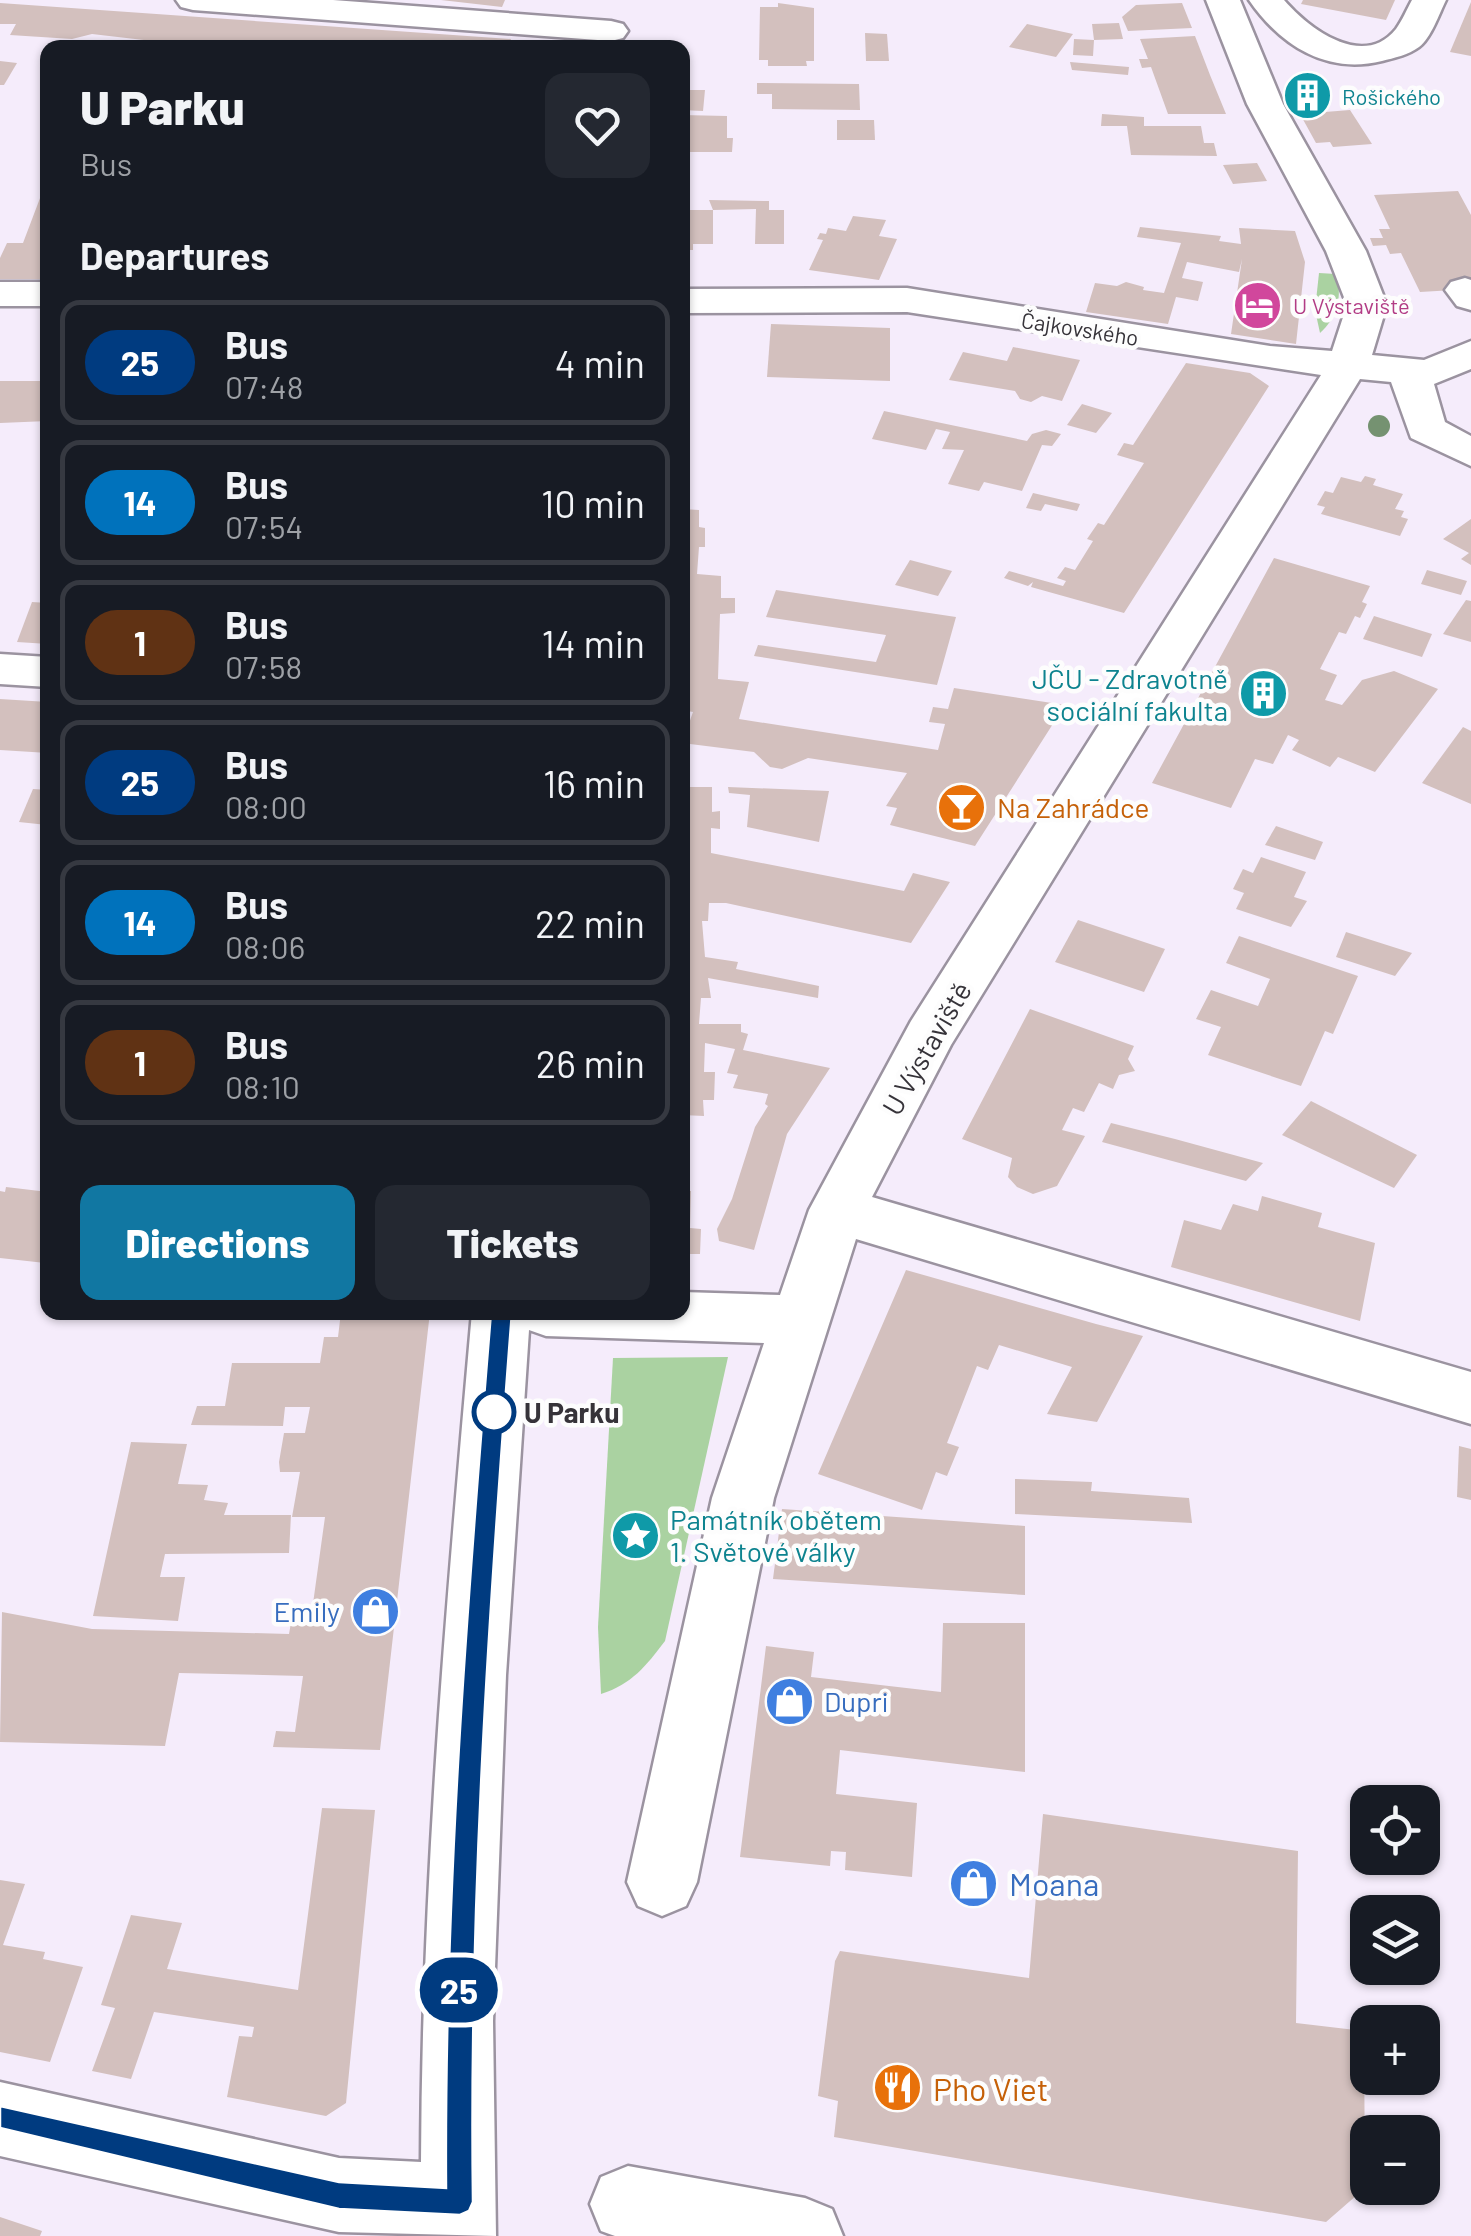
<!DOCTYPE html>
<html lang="en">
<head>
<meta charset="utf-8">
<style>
	body { margin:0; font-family:Barlow,sans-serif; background:#242831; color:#f1f3f6; height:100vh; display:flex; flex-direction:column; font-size:38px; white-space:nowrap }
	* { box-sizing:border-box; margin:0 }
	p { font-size:32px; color:#9ea1a6 }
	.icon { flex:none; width:55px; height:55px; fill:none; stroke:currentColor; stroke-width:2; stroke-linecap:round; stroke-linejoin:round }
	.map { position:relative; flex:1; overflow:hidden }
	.side { position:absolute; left:40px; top:40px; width:650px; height:1280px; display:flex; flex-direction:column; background:#171b24; border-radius:20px; box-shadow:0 2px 8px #0004 }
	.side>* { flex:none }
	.badge { padding:0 20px; border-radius:32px; font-size:35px; line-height:65px }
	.fabs { position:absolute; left:1350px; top:1785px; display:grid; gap:20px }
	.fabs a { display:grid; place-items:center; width:90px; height:90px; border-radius:20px; background:#171b24; box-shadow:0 2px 8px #0004; font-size:50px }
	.map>.badge { position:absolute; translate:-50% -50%; box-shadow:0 0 0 5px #fff }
	h2 { padding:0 40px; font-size:38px; line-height:90px }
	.round { display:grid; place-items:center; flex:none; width:105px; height:105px; border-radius:20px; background:#242831 }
	.summary { display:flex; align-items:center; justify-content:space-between; height:170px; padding:0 40px }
	h1 { font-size:48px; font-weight:800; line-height:75px }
	.cta { display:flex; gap:20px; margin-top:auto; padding:20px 40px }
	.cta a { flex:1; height:115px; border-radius:20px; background:#1177a2; color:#fff; font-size:40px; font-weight:800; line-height:115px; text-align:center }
	.cta a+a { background:#242831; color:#f1f3f6 }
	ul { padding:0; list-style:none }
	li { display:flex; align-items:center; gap:30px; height:125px; margin:0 20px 15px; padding:0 20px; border:5px solid #363941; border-radius:20px }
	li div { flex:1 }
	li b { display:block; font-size:38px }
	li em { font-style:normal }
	li .badge { min-width:110px; font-weight:700; text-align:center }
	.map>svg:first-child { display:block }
	.green { fill:#aad2a1 }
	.building { fill:#d3c0be }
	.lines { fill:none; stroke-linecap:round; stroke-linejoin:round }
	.minor-casing { stroke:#9b93a0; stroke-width:5 }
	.minor { fill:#fff; fill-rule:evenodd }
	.tree { fill:#759271 }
	.line { fill:#003b80; stroke:#fff; stroke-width:2.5 }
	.stop-dot { fill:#fff; stroke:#003b80; stroke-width:5 }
	.labels { text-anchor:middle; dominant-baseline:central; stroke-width:9; stroke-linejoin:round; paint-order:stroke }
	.far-culture-label { font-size:22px; fill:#0d838f; stroke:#fdfdfd; text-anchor:start }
	.far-hotel-label { font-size:22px; fill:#b23c85; stroke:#fdfdfd; text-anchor:start }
	.far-street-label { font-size:22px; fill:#363339; stroke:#fdfdfd }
	.culture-label { font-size:28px; fill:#0d838f; stroke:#fdfdfd; text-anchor:end }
	.food-label { font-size:28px; fill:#c56008; stroke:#fdfdfd; text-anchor:start }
	.street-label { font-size:28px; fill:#363339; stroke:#fdfdfd }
	.stop-label { font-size:28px; font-weight:bold; fill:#363339; stroke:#fdfdfd; text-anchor:start }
	.shop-label { font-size:28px; fill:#366cbe; stroke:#fdfdfd; text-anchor:end }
	.near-shop-label { font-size:32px; fill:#366cbe; stroke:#fdfdfd; text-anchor:start }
	.near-food-label { font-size:32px; fill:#c56008; stroke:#fdfdfd; text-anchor:start }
</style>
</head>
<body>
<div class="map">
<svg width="1471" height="2236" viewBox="0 0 1471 2236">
	<rect width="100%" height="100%" fill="#f5ecfb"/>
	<g class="green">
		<path d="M1319 273 1336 274C1343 296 1337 318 1320 333L1315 310Z"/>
		<path d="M728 1357 665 1641C646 1666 632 1684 601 1694L598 1627 613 1358Z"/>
	</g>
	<g class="building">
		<path d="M441 0H505L502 7Z"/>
		<path d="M1303 0H1395L1386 20 1301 4Z"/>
		<path d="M1471 2V56L1450 52Z"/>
		<path d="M0 3 511 39 510 42H563L562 48H223L225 42 192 40 188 48H177L178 44 92 34 72 39 10 35 16 24H0Z"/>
		<path d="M778 3 814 8V61H806L807 66H768V60H759L760 7H778Z"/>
		<path d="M1182 3 1192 28 1128 31 1122 17 1136 5Z"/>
		<path d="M1119 23 1123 39 1094 40 1092 24Z"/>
		<path d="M1027 24 1073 34 1056 57 1009 47Z"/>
		<path d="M865 33 887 34 889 61H866Z"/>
		<path d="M1195 36 1210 75 1226 114H1168L1151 67 1142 68 1139 59H1148L1140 39Z"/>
		<path d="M1074 39 1094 40 1093 56 1073 55Z"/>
		<path d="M0 61 17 63 4 85H0Z"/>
		<path d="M1070 62 1129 67 1128 75 1072 70Z"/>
		<path d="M757 83 859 84 860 110 772 109V94H757Z"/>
		<path d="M1319 87 1329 103 1295 106 1286 90Z"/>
		<path d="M682 90H705L703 111 682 110Z"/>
		<path d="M1350 110 1372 144 1333 147 1330 142 1316 143 1300 114Z"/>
		<path d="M1102 114 1144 117V126H1201L1204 143H1214L1217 156 1131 155 1127 126H1101Z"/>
		<path d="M682 115 727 116V138H733L732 152H682Z"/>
		<path d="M837 120H874L875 140H837Z"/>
		<path d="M1257 163 1267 181 1233 184 1223 165Z"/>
		<path d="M48 177V279H0V258L7 243H23Z"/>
		<path d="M1458 191 1471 215V289L1420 292 1401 253 1390 254 1386 245 1373 246 1370 238H1383L1379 229H1390L1374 195Z"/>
		<path d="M709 200 769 201V210H784V244H755L756 209 713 210V244H693V250H682V210H713Z"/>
		<path d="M853 216 886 220 879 236 897 239 879 280 809 270 823 240 817 239 820 233 826 234 828 228 846 231Z"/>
		<path d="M1140 227 1221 236 1219 241 1241 244 1239 228 1295 231 1305 262 1296 344 1231 334 1242 259 1239 272 1187 262 1182 278 1203 282 1198 301 1176 297 1168 324 1086 312 1095 283 1117 286 1126 282 1144 287 1143 290 1164 293 1181 243 1137 237Z"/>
		<path d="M771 324 890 328V381L767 377Z"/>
		<path d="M1013 347 1080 360 1062 401 1042 396 1031 402 1020 399 1015 391 949 380 963 352 1007 361Z"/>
		<path d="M1186 363 1250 373 1269 386 1124 613 1031 587 1033 582 1028 586 1004 578 1009 571 1063 586 1066 581 1057 578 1065 567 1075 570 1093 541 1087 539 1098 523 1104 525 1144 463 1117 455 1124 443 1133 445Z"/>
		<path d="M48 370V421L0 423V381H43Z"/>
		<path d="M1082 404 1112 413 1096 433 1067 425Z"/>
		<path d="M884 411 1027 441 1032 434 1046 430 1061 434 1052 446 1042 445 1022 491 984 482 979 491 948 484 964 450 942 449 950 432 936 429 926 450 872 439Z"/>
		<path d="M1365 476 1376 479 1373 485 1403 494 1395 509 1404 511 1401 517 1408 519 1400 536 1321 514 1325 507 1317 505 1325 491 1333 493 1341 477 1361 482Z"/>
		<path d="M1033 493 1080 504 1077 511 1045 504 1041 511 1026 508Z"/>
		<path d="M682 509 699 510V527L705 528V547H699L697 574 721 576V598H735V613L720 614 718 679 749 682 739 719 938 750 945 724 929 722 933 707 948 709 954 688 1065 705 975 846 890 825 897 808 886 806 907 773 808 758 782 769 770 767 754 752 682 743 693 712 682 710Z"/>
		<path d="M1471 519V565L1461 559 1469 553 1443 539Z"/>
		<path d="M1274 558 1370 586 1362 602 1367 604 1360 618 1355 616 1346 634 1339 632 1320 669 1337 675 1325 700 1342 705 1362 680 1394 671 1438 689 1375 772 1338 757 1330 767 1292 750 1299 740 1288 735 1273 764 1255 759 1231 808 1152 783Z"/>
		<path d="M910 560 952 571 938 596 895 585Z"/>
		<path d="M1427 570 1467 581 1461 595 1421 584Z"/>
		<path d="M776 590 956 617 937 685 754 656 758 645 876 662 886 635 766 617Z"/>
		<path d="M1466 600 1471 601V642L1443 634Z"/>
		<path d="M32 602 48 603V644L17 642Z"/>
		<path d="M1374 616 1432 634 1422 657 1363 639Z"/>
		<path d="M0 699 48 702V753L0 750Z"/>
		<path d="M1463 727 1471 731V804L1422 783Z"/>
		<path d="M682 787H712V812L720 811V829L711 828V853L904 891 913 873 950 882 911 943 726 903H709L708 921H702L705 957 738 962 736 969 819 986 818 998 708 978 711 998H701L699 1024H741V1032L748 1034 743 1050 830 1068 787 1134 754 1250 719 1241 717 1229 732 1199 755 1127 768 1106 765 1104 768 1094 733 1088 738 1075 727 1073 735 1049 705 1043 704 1072H715L714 1100H703L704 1116 682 1115Z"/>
		<path d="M728 787 829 791 819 842 747 827 750 795 729 793Z"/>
		<path d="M33 789 48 790 47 825 19 822Z"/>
		<path d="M1276 826 1323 842 1315 860 1265 845Z"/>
		<path d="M1261 857 1306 872 1294 897 1307 901 1291 927 1236 909 1244 893 1233 889 1243 869 1253 873Z"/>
		<path d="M1078 920 1165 949 1144 992 1055 962Z"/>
		<path d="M1346 932 1412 953 1395 976 1336 957Z"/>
		<path d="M1239 936 1358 976 1333 1034 1325 1031 1301 1086 1208 1055 1221 1027 1196 1019 1211 990 1258 1006 1270 979 1226 963Z"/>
		<path d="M1030 1009 1134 1046 1128 1059 1135 1071 1119 1075 1113 1089 1099 1083 1084 1112 1073 1108 1062 1130 1085 1136 1057 1186 1033 1194 1017 1187 1008 1177 1012 1158 962 1139Z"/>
		<path d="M1311 1101 1417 1155 1394 1188 1282 1135Z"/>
		<path d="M1111 1123 1175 1139 1263 1163 1246 1181 1102 1142Z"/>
		<path d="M6 1187 48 1192 45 1263 0 1258V1191L5 1192Z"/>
		<path d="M682 1191H691L690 1228 701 1229 700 1254H689L688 1270H682Z"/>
		<path d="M1262 1196 1322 1213 1318 1227 1375 1243 1360 1321 1171 1267 1184 1220 1221 1230 1233 1204 1258 1211Z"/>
		<path d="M906 1270 1096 1324 1143 1336 1097 1422 1047 1414 1072 1367 999 1345 988 1370 977 1366 947 1443 959 1447 947 1476 936 1472 922 1510 818 1474Z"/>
		<path d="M341 1312H430L380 1750 273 1747 276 1731 295 1732 303 1676 179 1673 165 1746 0 1742 2 1612 92 1629 289 1634 292 1617 311 1618 325 1517H292L300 1472H280L279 1462 284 1433H305L310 1407H285L283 1426 191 1425 197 1406H225L232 1363H320L324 1337H338Z"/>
		<path d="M131 1442 187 1444 178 1484 208 1485 204 1500 228 1503 224 1515H291L289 1553 165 1554 160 1577H185L178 1621 93 1616Z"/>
		<path d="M1459 1446 1471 1449V1500L1457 1497Z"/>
		<path d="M1015 1479 1092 1482 1091 1491 1189 1498 1192 1523 1015 1514Z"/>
		<path d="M782 1509 1025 1526V1595L773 1579Z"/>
		<path d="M943 1623H1025V1772L840 1750 836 1794 917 1803 912 1877 845 1870 846 1852 831 1851 830 1866 740 1857 766 1646 814 1652 811 1677 941 1692Z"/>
		<path d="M322 1808 375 1810 346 2103 326 2116 227 2097 239 2036 252 2037 254 2027 154 2012 131 2079 92 2071 115 2008 101 2005 131 1915 182 1923 167 1969 298 1990Z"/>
		<path d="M1043 1814 1298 1851 1296 2023 1364 2031 1365 2188 1326 2222 834 2137 838 2101 818 2096 835 1961 840 1951 1029 1978Z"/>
		<path d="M0 1880 25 1884 3 1945 45 1952 43 1959 83 1967 50 2062 0 2052Z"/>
		<path d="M0 2217 42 2231 40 2236H0Z"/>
	</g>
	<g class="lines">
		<defs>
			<g id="minor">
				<path d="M176 0H333L611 21 623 24 628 31 623 38 611 41 193 10 181 7Z"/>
				<path d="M1206 0H1240L1283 104 1366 251 1387 305 1372 355 1424 360 1471 341V369L1434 384 1445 422 1471 436V466L1411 438 1391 382 1360 379 951 1045 872 1197 1471 1372V1424L856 1239 774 1498 697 1882 686 1906 662 1916 638 1906 627 1882 712 1498 764 1343 546 1336 529 1330 506 1675 493 2021 496 2236 339 2232 0 2156V2082L339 2158 421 2162C422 1878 447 1595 472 1312H682V1292L780 1295 809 1210 911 1021 1321 375 907 312 682 313V289L907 288 1270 346 1332 351 1347 305 1326 251 1247 104Z"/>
				<path d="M1249 0H1284C1308 28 1363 70 1396 29 1402 21 1407 9 1412 0H1446C1439 14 1431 38 1419 47 1408 55 1394 58 1382 61 1326 75 1280 45 1249 0Z"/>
				<path d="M1465 278 1471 280V310L1457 306 1445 290 1451 282Z"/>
				<rect x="0" y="282" width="48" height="24"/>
				<path d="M0 654 48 657V687L0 684Z"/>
				<path d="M628 2166 805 2198 832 2209 843 2236H615L601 2231 590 2204 601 2177Z"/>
			</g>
		</defs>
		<use href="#minor" class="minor-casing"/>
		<use href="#minor" class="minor"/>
	</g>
	<circle class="tree" cx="1379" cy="426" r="11"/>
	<path class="line" d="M501 1304 512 1312C489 1609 469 1904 473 2202L469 2211 460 2215 339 2209 0 2128V2106L339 2182 446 2188C444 1895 467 1604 491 1312Z"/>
	<defs>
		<symbol id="building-disc" viewBox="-11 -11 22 22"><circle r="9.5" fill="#0f9aa8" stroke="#fdfdfd"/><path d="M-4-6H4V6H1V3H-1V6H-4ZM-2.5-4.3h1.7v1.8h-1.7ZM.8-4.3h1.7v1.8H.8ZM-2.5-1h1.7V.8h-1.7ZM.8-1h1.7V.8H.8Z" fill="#fff"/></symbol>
		<symbol id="hotel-disc" viewBox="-11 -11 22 22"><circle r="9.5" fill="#d1479c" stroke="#fdfdfd"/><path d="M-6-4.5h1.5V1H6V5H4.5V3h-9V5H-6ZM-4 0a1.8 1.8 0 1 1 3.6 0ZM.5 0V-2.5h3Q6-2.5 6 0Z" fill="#fff"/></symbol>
		<symbol id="bar-disc" viewBox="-11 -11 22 22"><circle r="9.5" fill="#e8710a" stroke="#fdfdfd"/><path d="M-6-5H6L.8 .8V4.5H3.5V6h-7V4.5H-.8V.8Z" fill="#fff"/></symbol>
		<symbol id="sight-disc" viewBox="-11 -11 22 22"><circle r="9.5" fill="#0f9aa8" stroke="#fdfdfd"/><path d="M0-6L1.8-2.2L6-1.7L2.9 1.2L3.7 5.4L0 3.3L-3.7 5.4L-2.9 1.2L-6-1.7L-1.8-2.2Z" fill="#fff"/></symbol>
		<symbol id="shop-disc" viewBox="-11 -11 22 22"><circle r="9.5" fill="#3f7fe0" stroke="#fdfdfd"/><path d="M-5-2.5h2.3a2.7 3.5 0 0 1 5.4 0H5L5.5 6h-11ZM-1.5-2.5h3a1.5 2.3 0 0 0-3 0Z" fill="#fff"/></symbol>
		<symbol id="restaurant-disc" viewBox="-11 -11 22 22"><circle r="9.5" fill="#e8710a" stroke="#fdfdfd"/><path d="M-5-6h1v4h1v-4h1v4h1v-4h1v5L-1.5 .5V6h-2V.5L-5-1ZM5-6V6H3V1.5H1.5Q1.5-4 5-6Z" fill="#fff"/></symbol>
	</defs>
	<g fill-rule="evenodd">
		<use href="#building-disc" x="1280" y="68" width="55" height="55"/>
		<use href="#hotel-disc" x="1230" y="278" width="55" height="55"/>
		<use href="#building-disc" x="1236" y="666" width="55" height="55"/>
		<use href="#bar-disc" x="934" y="780" width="55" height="55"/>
		<use href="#sight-disc" x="608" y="1508" width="55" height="55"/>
		<use href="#shop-disc" x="348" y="1584" width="55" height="55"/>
		<use href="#shop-disc" x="762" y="1674" width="55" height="55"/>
		<use href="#shop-disc" x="946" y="1856" width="55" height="55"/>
		<use href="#restaurant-disc" x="870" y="2060" width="55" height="55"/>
	</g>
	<circle class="stop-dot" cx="494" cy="1412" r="20"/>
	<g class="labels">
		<g class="far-culture-label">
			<text x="1342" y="96">Rošického</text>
		</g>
		<g class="far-hotel-label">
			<text x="1293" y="305">U Výstaviště</text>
		</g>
		<g class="far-street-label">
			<text transform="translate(1080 328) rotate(9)">Čajkovského</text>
		</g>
		<g class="culture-label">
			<text x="1228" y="678">JČU - Zdravotně<tspan x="1228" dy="32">sociální fakulta</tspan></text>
			<text x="670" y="1519" text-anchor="start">Památník obětem<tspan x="670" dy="32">1. Světové války</tspan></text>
		</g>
		<g class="food-label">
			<text x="997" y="807">Na Zahrádce</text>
		</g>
		<g class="street-label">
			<text transform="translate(926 1048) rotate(-60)">U Výstaviště</text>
		</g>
		<g class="stop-label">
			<text x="524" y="1412">U Parku</text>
		</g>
		<g class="shop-label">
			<text x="340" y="1611">Emily</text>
			<text x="824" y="1701" text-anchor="start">Dupri</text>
		</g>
		<g class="near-shop-label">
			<text x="1009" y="1883">Moana</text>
		</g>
		<g class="near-food-label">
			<text x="933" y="2088">Pho Viet</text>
		</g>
	</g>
</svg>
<div class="fabs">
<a><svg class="icon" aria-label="locate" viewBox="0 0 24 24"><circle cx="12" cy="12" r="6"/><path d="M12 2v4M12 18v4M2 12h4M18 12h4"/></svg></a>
<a><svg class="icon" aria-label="layers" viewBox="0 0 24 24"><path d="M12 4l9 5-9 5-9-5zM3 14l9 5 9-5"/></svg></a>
<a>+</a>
<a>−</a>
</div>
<b class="badge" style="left:459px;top:1990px;background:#003b80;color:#fff">25</b>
<section class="side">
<div class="summary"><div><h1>U Parku</h1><p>Bus</p></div><a class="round"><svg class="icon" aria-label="heart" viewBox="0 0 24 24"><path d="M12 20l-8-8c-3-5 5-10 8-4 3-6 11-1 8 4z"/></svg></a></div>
<h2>Departures</h2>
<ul>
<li><span class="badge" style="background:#003b80;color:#fff">25</span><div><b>Bus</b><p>07:48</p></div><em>4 min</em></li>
<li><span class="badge" style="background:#0072bc;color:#fff">14</span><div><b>Bus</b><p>07:54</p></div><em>10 min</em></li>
<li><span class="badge" style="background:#603214;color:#fff">1</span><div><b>Bus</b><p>07:58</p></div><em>14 min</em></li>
<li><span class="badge" style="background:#003b80;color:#fff">25</span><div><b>Bus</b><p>08:00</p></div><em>16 min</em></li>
<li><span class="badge" style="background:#0072bc;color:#fff">14</span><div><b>Bus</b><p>08:06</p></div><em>22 min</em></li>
<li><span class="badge" style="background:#603214;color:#fff">1</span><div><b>Bus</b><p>08:10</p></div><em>26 min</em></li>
</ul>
<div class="cta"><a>Directions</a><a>Tickets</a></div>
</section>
</div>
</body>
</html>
